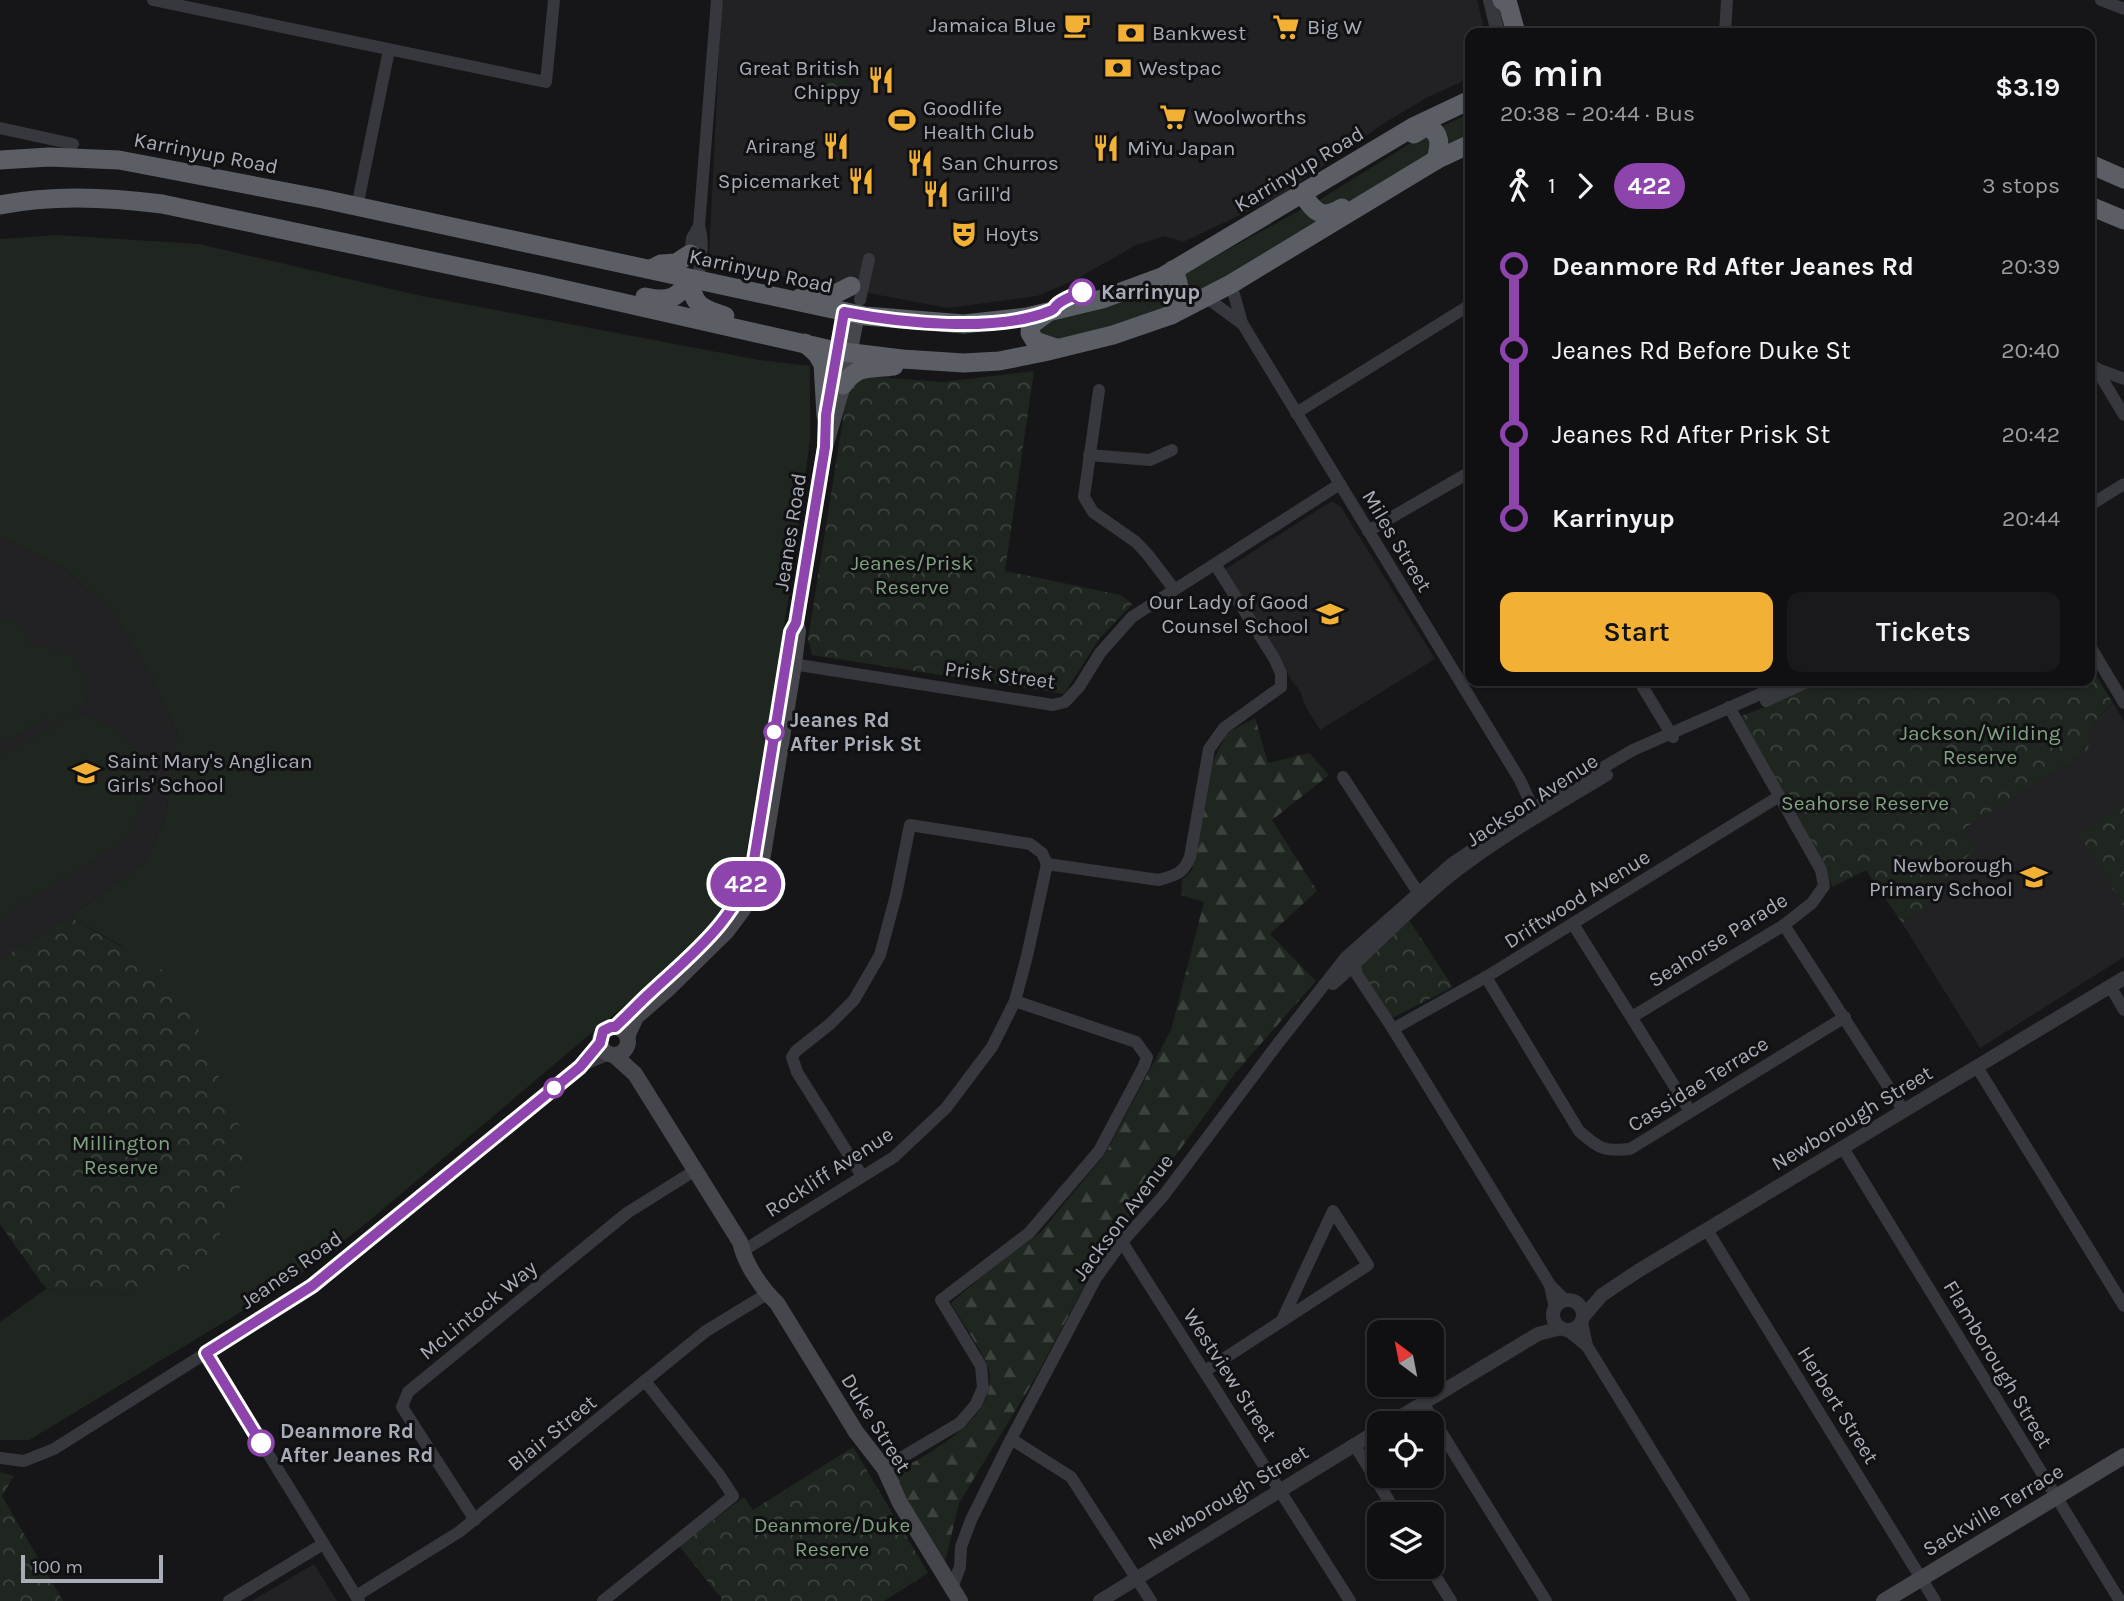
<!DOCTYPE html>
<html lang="en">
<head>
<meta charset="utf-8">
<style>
	body { margin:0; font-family:Karla,sans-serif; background:#19191b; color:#f1f3f6; height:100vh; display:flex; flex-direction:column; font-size:26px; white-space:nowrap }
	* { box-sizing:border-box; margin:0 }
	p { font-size:23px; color:#9c9d9f }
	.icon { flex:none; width:38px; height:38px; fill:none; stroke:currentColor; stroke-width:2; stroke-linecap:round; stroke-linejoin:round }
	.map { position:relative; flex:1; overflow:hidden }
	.sheet { position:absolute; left:1465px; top:28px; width:630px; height:658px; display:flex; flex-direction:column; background:#101012; border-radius:14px; box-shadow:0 2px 5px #0004,0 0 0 2px #303032 }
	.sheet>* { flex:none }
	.badge { padding:0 14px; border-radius:23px; font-size:24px; line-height:46px }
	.needle { width:46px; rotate:328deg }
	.controls { position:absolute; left:1367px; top:1320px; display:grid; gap:14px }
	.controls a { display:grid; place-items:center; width:77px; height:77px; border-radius:14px; background:#101012; box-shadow:0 2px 5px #0004,0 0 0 2px #303032; font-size:35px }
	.scale { position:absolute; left:21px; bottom:18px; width:142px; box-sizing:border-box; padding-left:7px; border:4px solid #a8adb8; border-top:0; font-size:19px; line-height:24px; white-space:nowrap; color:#a8adb8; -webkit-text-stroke:5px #111113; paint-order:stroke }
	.map>.badge { position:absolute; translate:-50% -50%; box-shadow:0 0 0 4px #fff }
	.legs { display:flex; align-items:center; gap:10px; height:77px; padding:0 35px; font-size:23px }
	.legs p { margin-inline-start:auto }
	.headline { display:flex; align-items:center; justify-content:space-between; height:119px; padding:0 35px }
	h1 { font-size:38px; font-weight:600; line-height:52px }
	.cta { display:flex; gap:14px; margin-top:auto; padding:14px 35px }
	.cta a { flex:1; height:80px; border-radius:14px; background:#f2b134; color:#111; font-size:28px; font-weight:600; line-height:80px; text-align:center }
	.cta a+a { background:#19191b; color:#f1f3f6 }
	ul { padding:0 35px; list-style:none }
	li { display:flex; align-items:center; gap:24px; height:84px; font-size:26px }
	li i { display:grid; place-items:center; width:10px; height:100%; margin:0 9px; background:currentColor }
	li i::after { content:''; width:18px; height:18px; margin:-9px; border:5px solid; border-radius:50%; background:#101012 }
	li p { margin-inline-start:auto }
	li:first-child i { background:linear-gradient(#0000 50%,currentColor 0) }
	li:last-child i { background:linear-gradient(currentColor 50%,#0000 0) }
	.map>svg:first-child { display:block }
	.built { fill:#222225 }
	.grass { fill:#1e261f }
	.forest { fill:url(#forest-firs) }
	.park { fill:url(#park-crowns) }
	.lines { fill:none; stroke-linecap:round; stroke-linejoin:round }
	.minor { stroke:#37383d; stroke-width:12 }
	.tertiary { stroke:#37383d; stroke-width:14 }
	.secondary { stroke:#45474d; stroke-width:16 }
	.trunk { stroke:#5b5e65; stroke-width:19 }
	.line-1-casing { stroke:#fff; stroke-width:16 }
	.line-1 { stroke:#8e44ad; stroke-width:10 }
	.stop-1-dot { fill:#fff; stroke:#8e44ad; stroke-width:3.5 }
	.labels { text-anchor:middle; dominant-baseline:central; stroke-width:6; stroke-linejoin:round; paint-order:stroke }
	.poi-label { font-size:21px; fill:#a8adb8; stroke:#111113; text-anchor:start }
	.street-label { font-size:21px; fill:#a8adb8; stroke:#111113 }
	.stop-label { font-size:21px; font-weight:bold; fill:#a8adb8; stroke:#111113; text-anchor:start }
	.park-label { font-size:21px; fill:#7fa381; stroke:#111113 }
</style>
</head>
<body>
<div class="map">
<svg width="2124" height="1601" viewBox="0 0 2124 1601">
	<defs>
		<pattern id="forest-firs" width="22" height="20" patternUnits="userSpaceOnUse" patternTransform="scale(1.75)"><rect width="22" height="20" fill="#1e261f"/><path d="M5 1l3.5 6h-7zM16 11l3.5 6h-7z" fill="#3c433d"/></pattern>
		<pattern id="park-crowns" width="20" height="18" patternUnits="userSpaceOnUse" patternTransform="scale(1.75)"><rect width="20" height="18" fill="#1e261f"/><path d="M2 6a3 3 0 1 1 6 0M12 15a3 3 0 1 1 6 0" fill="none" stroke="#3c433d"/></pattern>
	</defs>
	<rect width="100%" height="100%" fill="#161618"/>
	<g class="built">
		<path d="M724 0H1477L1485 33H1470V78L1426 98 1386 122 1278 197 1183 242 1165 236 1136 245 1075 280 1037 296 948 308 799 280 709 258 721 10Z"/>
		<path d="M1332 501 1341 507 1435 659 1320 730 1306 707 1300 691 1290 678 1281 659 1224 570Z"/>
		<path d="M0 537 66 570 112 612 150 674 177 732 166 814 147 861 70 917 0 959Z"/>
		<path d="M2113 703 2124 721V957L1980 1048 1902 923 1930 905 1922 892 1967 863 1964 858 1963 829 2089 750 2088 741 2091 727 2099 716Z"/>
		<path d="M314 1564 337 1601H252Z"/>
	</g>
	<g class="grass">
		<path d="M1470 113V139L1329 212 1316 202 1422 136Z"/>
		<path d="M1304 208 1323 222 1191 301 1190 292 1182 275Z"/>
		<path d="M57 235 199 244 417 295 759 360 810 366V440L789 595 746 855 736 890 713 921 675 959 633 998 369 1221 289 1283 29 1440H0V1322L47 1288 131 1295 122 946 70 917 147 861 166 814 177 732 150 674 112 612 66 570 0 537V239Z"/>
		<path d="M1162 288 1173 291 1163 314 1048 342 1037 329 1042 322 1071 314H1082Z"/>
		<path d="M12 615 33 645C42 648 52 647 61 650 85 658 97 699 75 714L96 718 122 733 140 757 147 787 130 837 0 918V756L74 715 51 725 47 719 3 742 0 738V622Z"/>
	</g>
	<path class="forest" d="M1255 718 1268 763 1309 753 1329 775 1272 820 1317 891 1270 934 1316 981 1236 1072 1093 1270 1034 1380 959 1503 945 1562 891 1476C926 1453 999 1421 989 1370 987 1358 958 1316 951 1303L985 1274 1041 1232 1105 1154 1171 1030 1204 902 1181 895 1182 880 1192 870 1212 763 1227 733Z"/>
	<g class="park">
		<path d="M839 74 845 75 850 96 823 112C815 88 819 87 839 74Z"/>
		<path d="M1034 371 1005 571 1121 595 1132 604 1099 639 1064 694 812 655 808 639 850 375 942 382Z"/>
		<path d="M2090 666 2113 703C2097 716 2086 729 2089 750L1963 829 1976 850 1965 858 1968 863 1922 892 1930 905 1902 923 1866 870 1832 887 1826 869 1741 716 1776 703 1821 681H2090Z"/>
		<path d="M2124 805V907L2078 833Z"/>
		<path d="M70 917 171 975 199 1030 243 1134 241 1184 209 1260 131 1295 47 1288 41 1282 0 1224V959Z"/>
		<path d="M1407 917 1453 987 1390 1019 1357 965Z"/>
		<path d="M853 1447 928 1573 884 1601H721L722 1599 679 1546 744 1497 753 1510Z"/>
		<path d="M0 1472 14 1476 2 1496 63 1601H0Z"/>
	</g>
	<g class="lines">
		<g class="minor">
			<path d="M153 0 546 82 554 0"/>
			<path d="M2101 0 2124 9"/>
			<path d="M1725 33 1727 0"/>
			<path d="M0 128 73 144"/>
			<path d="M357 207 389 50"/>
			<path d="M690 259 692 238 699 226"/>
			<path d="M690 276 691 280 699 273C701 257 704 242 699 226L717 0"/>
			<path d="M1231 284 1242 323 1520 780 1537 817"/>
			<path d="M1207 298 1241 323"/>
			<path d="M860 300 869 259"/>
			<path d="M2095 367 2124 415"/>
			<path d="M2095 368 2124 379"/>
			<path d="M1099 390 1084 497 1093 512 1136 542 1148 555 1174 589"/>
			<path d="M1296 413 1470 305"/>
			<path d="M1089 455 1150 460 1172 450"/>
			<path d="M2090 505 2124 484"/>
			<path d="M1368 531 1470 472"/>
			<path d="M2090 646 2124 703"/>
			<path d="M786 663 1053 705 1065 702 1079 687 1100 653 1132 617 1340 484"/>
			<path d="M1639 681 1673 737"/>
			<path d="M1766 701 1809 681"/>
			<path d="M1343 777 1421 897"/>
			<path d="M1047 864 1159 880C1176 875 1183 874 1190 857L1209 749 1224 728 1281 687V673L1274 658 1215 564"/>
			<path d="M1573 924 1690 1111"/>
			<path d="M1784 925 1904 1111"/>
			<path d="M1348 961 1393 1029 1550 1285 1566 1301"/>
			<path d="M1486 977 1579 1131C1598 1148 1604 1152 1630 1149L1845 1017"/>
			<path d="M1333 984C1375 947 1413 905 1457 871 1504 835 1556 806 1607 775"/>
			<path d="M2110 986 2124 1010"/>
			<path d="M1632 1017 1784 925 1812 903 1824 886 1821 870 1729 707"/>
			<path d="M1393 1029 1486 977 1778 797"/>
			<path d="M583 1065 609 1054"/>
			<path d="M1977 1067 2124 1306"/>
			<path d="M1843 1148 2120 1601"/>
			<path d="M862 1176 797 1072 792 1057 796 1051 830 1024 854 1000 880 955 896 895 910 825 1030 844 1042 853 1047 864"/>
			<path d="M1707 1230 1935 1601"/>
			<path d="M1122 1242 1350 1601"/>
			<path d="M749 1247 894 1157 946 1108 992 1047 1015 1001 1027 956 1047 864"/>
			<path d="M1550 1286 1555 1308"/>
			<path d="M1582 1322 1587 1346 1744 1601"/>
			<path d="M1567 1330 1587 1346"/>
			<path d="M206 1353 359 1601"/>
			<path d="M1205 1371 1368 1265 1333 1211 1282 1320"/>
			<path d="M1423 1403 1546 1601"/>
			<path d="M1011 1439 1071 1477 1151 1601"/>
			<path d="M1354 1444 1397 1514"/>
			<path d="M0 1458 24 1461 54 1449 312 1286 580 1067 600 1043"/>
			<path d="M884 1468 960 1423 976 1404 983 1388 981 1366 941 1300 1029 1233 1099 1151 1144 1066 1147 1057 1136 1042 1015 1001"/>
			<path d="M475 1520 402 1407 408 1392 627 1213 694 1171"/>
			<path d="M1429 1566 1451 1601"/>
			<path d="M952 1588 960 1567 961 1547 971 1520 1011 1439 1096 1278 1122 1242 1164 1195 1276 1046 1346 957 1451 864 1532 809 1633 750 1790 681"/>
			<path d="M356 1596 459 1532 706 1331 767 1294"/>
			<path d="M229 1601 323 1544"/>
			<path d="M603 1601 733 1496 720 1476 645 1381"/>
		</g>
		<g class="tertiary">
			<path d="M1490 0 1498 33"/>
			<circle cx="1568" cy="1315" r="15"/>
			<path d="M1583 1317 1602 1295 1638 1271 2124 978"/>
			<path d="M1390 1423 1538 1334 1561 1328"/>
			<path d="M1100 1601 1379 1430"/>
		</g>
		<g class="secondary">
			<path d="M830 396 844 312"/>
			<path d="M615 1027 636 1007"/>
			<circle cx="614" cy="1041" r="14"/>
			<path d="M627 1036 636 1017 667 990 727 931 742 911 752 893 763 855 794 664 798 631 796 623 825 447 843 385 857 314"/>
			<path d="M614 1055 635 1074 740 1242C745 1264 761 1288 777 1303L856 1432 884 1468 900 1503 960 1601"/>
			<path d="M1884 1601 2124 1456"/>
		</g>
		<g class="trunk">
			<path d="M1502 0 1508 4 1516 33"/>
			<path d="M1414 134 1427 126C1442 134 1440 145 1436 160"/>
			<path d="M0 160 49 157 119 160 323 199 865 316 964 324 1027 317 1102 299 1162 277 1415 126 1470 100"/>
			<path d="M2090 164 2124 179"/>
			<path d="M1301 193C1315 211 1320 221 1342 208"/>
			<path d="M0 205C53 194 109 197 162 204L540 284 836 351 902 359 964 363 999 361 1044 352 1113 335 1171 315 1231 284 1436 160 1470 144"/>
			<path d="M2090 206 2124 220"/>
			<path d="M651 269 661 264 676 263 690 254"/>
			<path d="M691 280C692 306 703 309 725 316"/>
			<path d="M645 297C669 302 676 299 691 280"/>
			<path d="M800 298 835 294 851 286"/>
			<path d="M1047 313 1031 325 1030 333 1035 341 1056 348"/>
			<path d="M1171 315C1181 299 1182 287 1173 270"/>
			<path d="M805 343 817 354 823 364 826 416"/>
			<path d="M843 385C858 364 870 369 894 366"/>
		</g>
	</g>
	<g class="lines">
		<defs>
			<path id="line-1" d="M261 1443 206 1353 312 1286 580 1067 600 1043 603 1031 611 1027H615C627 1016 638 1004 650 993 694 952 737 920 754 860L791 632 796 623 825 447 826 415 844 312C901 323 996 333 1050 311 1057 308 1052 309 1058 304 1064 299 1075 295 1082 292"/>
		</defs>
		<use href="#line-1" class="line-1-casing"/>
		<use href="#line-1" class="line-1"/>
	</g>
	<defs>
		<symbol id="cafe-bare" viewBox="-9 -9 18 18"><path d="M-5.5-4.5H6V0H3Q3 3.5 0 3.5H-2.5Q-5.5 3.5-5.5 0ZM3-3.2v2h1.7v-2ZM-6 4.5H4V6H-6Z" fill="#f2b134" stroke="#111113" stroke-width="2.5" paint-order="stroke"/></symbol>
		<symbol id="supermarket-bare" viewBox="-9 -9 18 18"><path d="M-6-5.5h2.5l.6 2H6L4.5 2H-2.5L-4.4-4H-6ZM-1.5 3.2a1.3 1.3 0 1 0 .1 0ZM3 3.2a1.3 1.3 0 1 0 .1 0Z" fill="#f2b134" stroke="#111113" stroke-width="2.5" paint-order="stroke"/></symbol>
		<symbol id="bank-bare" viewBox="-9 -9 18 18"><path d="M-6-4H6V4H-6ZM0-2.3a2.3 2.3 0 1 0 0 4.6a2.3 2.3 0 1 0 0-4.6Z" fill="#f2b134" stroke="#111113" stroke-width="2.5" paint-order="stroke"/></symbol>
		<symbol id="restaurant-bare" viewBox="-9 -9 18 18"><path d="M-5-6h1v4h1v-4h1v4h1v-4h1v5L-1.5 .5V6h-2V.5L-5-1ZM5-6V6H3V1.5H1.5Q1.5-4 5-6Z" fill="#f2b134" stroke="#111113" stroke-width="2.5" paint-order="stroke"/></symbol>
		<symbol id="stadium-bare" viewBox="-9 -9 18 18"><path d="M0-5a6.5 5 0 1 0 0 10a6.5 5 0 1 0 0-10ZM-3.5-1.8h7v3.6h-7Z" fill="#f2b134" stroke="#111113" stroke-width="2.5" paint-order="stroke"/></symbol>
		<symbol id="theatre-bare" viewBox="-9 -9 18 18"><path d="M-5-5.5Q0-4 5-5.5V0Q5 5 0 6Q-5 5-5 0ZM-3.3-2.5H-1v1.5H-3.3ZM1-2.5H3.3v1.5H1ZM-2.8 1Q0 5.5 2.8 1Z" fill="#f2b134" stroke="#111113" stroke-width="2.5" paint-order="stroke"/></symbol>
		<symbol id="school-bare" viewBox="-9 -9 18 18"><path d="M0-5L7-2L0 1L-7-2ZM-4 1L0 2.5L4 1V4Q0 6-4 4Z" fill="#f2b134" stroke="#111113" stroke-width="2.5" paint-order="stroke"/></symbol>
	</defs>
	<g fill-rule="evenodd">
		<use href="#cafe-bare" x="1058" y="6" width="38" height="38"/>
		<use href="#supermarket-bare" x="1267" y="8" width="38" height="38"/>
		<use href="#bank-bare" x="1112" y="14" width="38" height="38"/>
		<use href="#bank-bare" x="1099" y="49" width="38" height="38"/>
		<use href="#restaurant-bare" x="862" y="61" width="38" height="38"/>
		<use href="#supermarket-bare" x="1154" y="98" width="38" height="38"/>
		<use href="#stadium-bare" x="883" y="101" width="38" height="38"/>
		<use href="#restaurant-bare" x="817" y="127" width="38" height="38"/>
		<use href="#restaurant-bare" x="1087" y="129" width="38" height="38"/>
		<use href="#restaurant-bare" x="901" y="144" width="38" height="38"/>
		<use href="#restaurant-bare" x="842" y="162" width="38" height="38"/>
		<use href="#restaurant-bare" x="917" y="175" width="38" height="38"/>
		<use href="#theatre-bare" x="945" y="215" width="38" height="38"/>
		<use href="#school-bare" x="1311" y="595" width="38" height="38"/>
		<use href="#school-bare" x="67" y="754" width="38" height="38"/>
		<use href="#school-bare" x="2015" y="858" width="38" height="38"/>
	</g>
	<g class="stop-1-dot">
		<circle cx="1082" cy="292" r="12"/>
		<circle cx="774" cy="732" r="9"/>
		<circle cx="554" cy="1088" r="9"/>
		<circle cx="261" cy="1443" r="12"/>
	</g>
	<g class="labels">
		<g class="poi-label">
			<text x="1056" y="25" text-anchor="end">Jamaica Blue</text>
			<text x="1307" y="27">Big W</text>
			<text x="1152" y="33">Bankwest</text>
			<text x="860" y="68" text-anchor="end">Great British<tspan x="860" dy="24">Chippy</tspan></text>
			<text x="1139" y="68">Westpac</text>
			<text x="923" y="108">Goodlife<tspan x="923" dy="24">Health Club</tspan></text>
			<text x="1194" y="117">Woolworths</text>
			<text x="815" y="146" text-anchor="end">Arirang</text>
			<text x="1127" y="148">MiYu Japan</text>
			<text x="941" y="163">San Churros</text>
			<text x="840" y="181" text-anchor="end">Spicemarket</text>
			<text x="957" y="194">Grill'd</text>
			<text x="985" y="234">Hoyts</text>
			<text x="1309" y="602" text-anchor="end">Our Lady of Good<tspan x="1309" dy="24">Counsel School</tspan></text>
			<text x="107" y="761">Saint Mary's Anglican<tspan x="107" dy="24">Girls' School</tspan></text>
			<text x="2013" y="865" text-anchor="end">Newborough<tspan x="2013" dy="24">Primary School</tspan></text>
		</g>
		<g class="street-label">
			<text transform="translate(206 153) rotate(11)">Karrinyup Road</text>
			<text transform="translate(1299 169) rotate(-31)">Karrinyup Road</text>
			<text transform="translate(761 271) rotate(12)">Karrinyup Road</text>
			<text transform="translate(790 532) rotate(-81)">Jeanes Road</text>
			<text transform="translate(1397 541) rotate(59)">Miles Street</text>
			<text transform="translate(1000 675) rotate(7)">Prisk Street</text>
			<text transform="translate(1532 800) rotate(-33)">Jackson Avenue</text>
			<text transform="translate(1577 899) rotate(-32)">Driftwood Avenue</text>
			<text transform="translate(1718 940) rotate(-32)">Seahorse Parade</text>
			<text transform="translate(1698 1084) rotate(-32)">Cassidae Terrace</text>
			<text transform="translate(1852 1118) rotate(-31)">Newborough Street</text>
			<text transform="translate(829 1172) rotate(-33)">Rockliff Avenue</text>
			<text transform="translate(1123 1217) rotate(-53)">Jackson Avenue</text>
			<text transform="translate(291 1270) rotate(-35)">Jeanes Road</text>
			<text transform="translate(478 1310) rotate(-39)">McLintock Way</text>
			<text transform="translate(1998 1364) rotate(59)">Flamborough Street</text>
			<text transform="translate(1230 1375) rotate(57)">Westview Street</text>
			<text transform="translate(1838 1405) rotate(58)">Herbert Street</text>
			<text transform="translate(876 1423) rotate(58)">Duke Street</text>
			<text transform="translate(552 1433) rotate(-39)">Blair Street</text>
			<text transform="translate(1228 1497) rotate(-31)">Newborough Street</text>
			<text transform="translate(1993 1510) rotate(-31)">Sackville Terrace</text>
		</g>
		<g class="stop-label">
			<text x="1101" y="292">Karrinyup</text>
			<text x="790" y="720">Jeanes Rd<tspan x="790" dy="24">After Prisk St</tspan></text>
			<text x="280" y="1431">Deanmore Rd<tspan x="280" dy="24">After Jeanes Rd</tspan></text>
		</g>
		<g class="park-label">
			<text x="912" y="563">Jeanes/Prisk<tspan x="912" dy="24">Reserve</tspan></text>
			<text x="1980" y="733">Jackson/Wilding<tspan x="1980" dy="24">Reserve</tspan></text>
			<text x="1865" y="803">Seahorse Reserve</text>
			<text x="121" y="1143">Millington<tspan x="121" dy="24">Reserve</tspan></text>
			<text x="832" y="1525">Deanmore/Duke<tspan x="832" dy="24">Reserve</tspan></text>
		</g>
	</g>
</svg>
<div class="controls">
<a><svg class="needle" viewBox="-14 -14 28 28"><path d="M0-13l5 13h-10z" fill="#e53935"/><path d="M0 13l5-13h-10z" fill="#9c9d9f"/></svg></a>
<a><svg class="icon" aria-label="locate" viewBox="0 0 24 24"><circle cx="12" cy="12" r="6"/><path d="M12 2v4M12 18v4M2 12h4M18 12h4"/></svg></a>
<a><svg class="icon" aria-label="layers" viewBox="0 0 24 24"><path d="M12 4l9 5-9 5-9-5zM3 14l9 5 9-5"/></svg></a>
</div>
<div class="scale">100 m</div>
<b class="badge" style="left:746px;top:884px;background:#8e44ad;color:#fff">422</b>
<section class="sheet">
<div class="headline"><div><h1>6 min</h1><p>20:38 – 20:44 · Bus</p></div><b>$3.19</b></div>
<div class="legs"><svg class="icon" aria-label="walk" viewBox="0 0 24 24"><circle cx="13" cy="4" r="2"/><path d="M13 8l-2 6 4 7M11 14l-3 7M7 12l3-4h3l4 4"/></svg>1<svg class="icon" aria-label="forward" viewBox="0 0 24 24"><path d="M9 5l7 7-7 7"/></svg><b class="badge" style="background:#8e44ad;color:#fff">422</b><p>3 stops</p></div>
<ul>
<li><i style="color:#8e44ad"></i><b>Deanmore Rd After Jeanes Rd</b><p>20:39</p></li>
<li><i style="color:#8e44ad"></i><span>Jeanes Rd Before Duke St</span><p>20:40</p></li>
<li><i style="color:#8e44ad"></i><span>Jeanes Rd After Prisk St</span><p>20:42</p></li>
<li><i style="color:#8e44ad"></i><b>Karrinyup</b><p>20:44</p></li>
</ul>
<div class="cta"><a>Start</a><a>Tickets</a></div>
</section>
</div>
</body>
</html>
